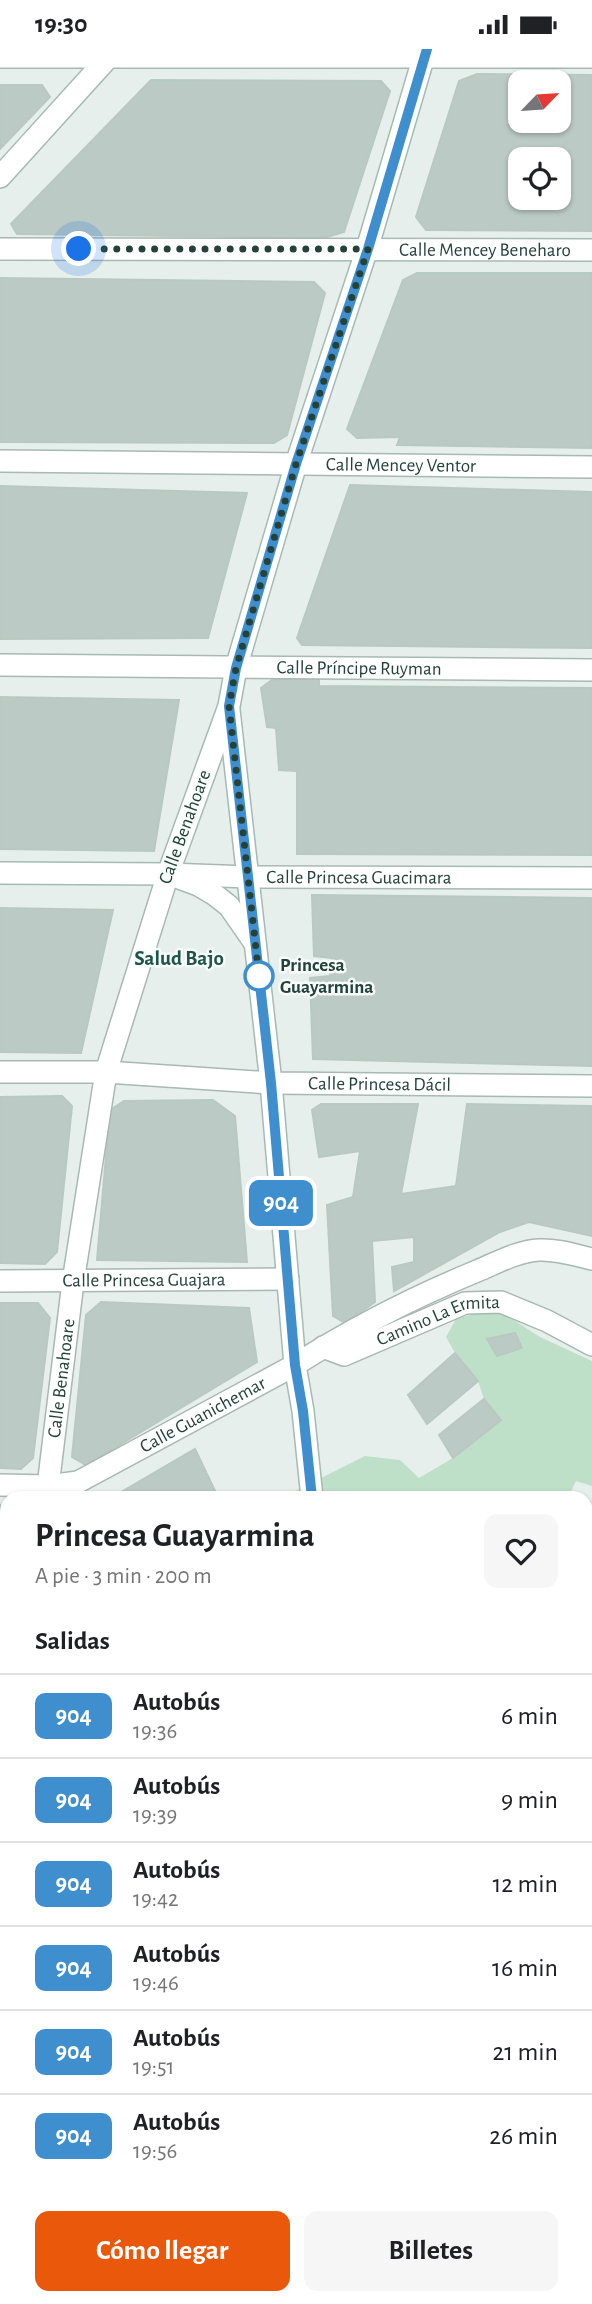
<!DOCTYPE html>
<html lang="es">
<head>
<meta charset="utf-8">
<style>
	body { margin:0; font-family:"Alegreya Sans",sans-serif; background:#f6f6f6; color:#202124; height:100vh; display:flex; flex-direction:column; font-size:26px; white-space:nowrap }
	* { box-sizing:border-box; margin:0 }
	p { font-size:23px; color:#757577 }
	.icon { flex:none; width:38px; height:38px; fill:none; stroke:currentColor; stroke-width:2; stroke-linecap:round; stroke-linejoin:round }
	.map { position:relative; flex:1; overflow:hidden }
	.sheet { position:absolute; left:0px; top:1442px; width:593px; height:814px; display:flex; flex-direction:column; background:#fff; border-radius:21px 21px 0 0; box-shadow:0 2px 5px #0004 }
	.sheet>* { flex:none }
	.badge { padding:0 14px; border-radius:10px; font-size:24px; line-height:46px }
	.needle { width:46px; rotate:65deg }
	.tools { position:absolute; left:508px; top:21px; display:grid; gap:14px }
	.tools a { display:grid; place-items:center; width:63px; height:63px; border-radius:14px; background:#fff; box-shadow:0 2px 5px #0004; font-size:35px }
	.you { position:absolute; width:35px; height:35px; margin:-18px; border:5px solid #fff; border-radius:50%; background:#1a73e8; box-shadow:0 0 0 10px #1a73e833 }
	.map>.badge { position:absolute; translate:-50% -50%; box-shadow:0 0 0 4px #fff }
	h2 { padding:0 35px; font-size:26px; line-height:63px }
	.round { display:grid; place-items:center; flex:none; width:74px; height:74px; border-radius:14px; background:#f6f6f6 }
	.overview { display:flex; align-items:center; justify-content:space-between; height:119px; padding:0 35px }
	h1 { font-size:33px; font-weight:700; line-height:52px }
	.cta { display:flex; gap:14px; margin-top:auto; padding:14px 35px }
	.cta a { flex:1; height:80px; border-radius:14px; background:#ea580c; color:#fff; font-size:28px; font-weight:700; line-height:80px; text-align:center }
	.cta a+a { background:#f6f6f6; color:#202124 }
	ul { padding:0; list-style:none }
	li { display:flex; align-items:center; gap:21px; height:84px; padding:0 35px; border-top:2px solid #e0e0e0 }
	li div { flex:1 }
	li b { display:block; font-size:26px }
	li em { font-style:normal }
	li .badge { min-width:77px; font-weight:700; text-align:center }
	.status { display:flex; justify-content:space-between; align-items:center; height:49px; padding:0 35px; background:#fff; direction:ltr }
	.status svg { height:19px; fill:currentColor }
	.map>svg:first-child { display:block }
	.built { fill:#d4dfda }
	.green { fill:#bfe0c8 }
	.water { fill:#8ec9d4 }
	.building { fill:#bbcac4; stroke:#b8c9c2; stroke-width:2; fill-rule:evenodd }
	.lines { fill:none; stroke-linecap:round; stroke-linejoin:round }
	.street-casing { stroke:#a8b8b2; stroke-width:24 }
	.secondary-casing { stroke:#a4bbb3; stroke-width:24 }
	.street { stroke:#fff; stroke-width:21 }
	.secondary { stroke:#fff; stroke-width:21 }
	.line-casing { stroke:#fff; stroke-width:16 }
	.line { stroke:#3f8fcf; stroke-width:10 }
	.walk { stroke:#24423a; stroke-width:7; stroke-dasharray:0 12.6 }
	.stop-dot { fill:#fff; stroke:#3f8fcf; stroke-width:3.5 }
	.labels { text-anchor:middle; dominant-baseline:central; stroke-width:5; stroke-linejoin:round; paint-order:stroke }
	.street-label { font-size:19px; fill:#24423a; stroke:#f7fbf9 }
	.stop-label { font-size:19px; font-weight:bold; fill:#24423a; stroke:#f7fbf9; text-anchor:start }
	.neighbourhood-label { font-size:21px; font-weight:bold; fill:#1f5548; stroke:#f7fbf9 }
</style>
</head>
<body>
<div class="status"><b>19:30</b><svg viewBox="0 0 49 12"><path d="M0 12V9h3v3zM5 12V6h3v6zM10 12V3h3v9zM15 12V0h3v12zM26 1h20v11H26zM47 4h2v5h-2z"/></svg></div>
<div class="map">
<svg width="592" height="2255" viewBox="0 0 592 2255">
	<rect width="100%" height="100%" fill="#e6efeb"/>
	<path class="built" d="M586 1625 592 1627V2236H586Z"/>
	<g class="green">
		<path d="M495 1259 540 1288 592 1312V1437L576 1432 568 1449H281L365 1407 400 1411 419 1429 453 1409 501 1371 484 1350 478 1332 455 1304 446 1288 456 1270Z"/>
		<path d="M0 1650 7 1653V1802L0 1810Z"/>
	</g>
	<g class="water">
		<path d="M592 1514V1604H586V1515Z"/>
		<path d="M7 1842V1980L0 1991V1850Z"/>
	</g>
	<g class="building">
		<path d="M477 25 592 26V182L426 181 416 168 459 32ZM520 33H558V72H520ZM520 110H558V149H520Z"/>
		<path d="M151 31 381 32 390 42 344 183 324 189 17 185 11 175Z"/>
		<path d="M0 36H42L50 48 0 100Z"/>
		<path d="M417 224H592V399L397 396 400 388 357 389 347 380 403 231Z"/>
		<path d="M0 229 314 233 325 244 287 386 274 394 0 393Z"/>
		<path d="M350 436 592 443V599L302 596 297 589Z"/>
		<path d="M0 437 247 444 208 589 0 590Z"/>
		<path d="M319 629V637L592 639V806L297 805V722L279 721 276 679 267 678 261 639 272 631Z"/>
		<path d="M0 648 179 651 154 802 0 800Z"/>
		<path d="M312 846 592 849V1017L313 1010 310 929 330 927 332 909 314 907Z"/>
		<path d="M0 859 113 861 81 1004 0 1003Z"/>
		<path d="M62 1047 72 1057 57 1203 45 1215 0 1214V1048Z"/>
		<path d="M213 1051 235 1067 247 1213 97 1211 110 1061 124 1052Z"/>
		<path d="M321 1055H418L401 1145 456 1137 467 1055 592 1057V1187L529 1173 500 1183 394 1242 392 1218 414 1213V1188L372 1192 375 1253 345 1274 333 1267 327 1156 353 1148 360 1102 319 1108 312 1061Z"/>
		<path d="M101 1253 249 1259 257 1313 86 1416 72 1408 86 1266Z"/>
		<path d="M0 1254H38L50 1269 33 1409 21 1420 0 1419Z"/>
		<path d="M515 1284 522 1299 497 1307 487 1290Z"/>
		<path d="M455 1304 478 1332 427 1375 408 1346Z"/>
		<path d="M484 1350 501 1371 453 1409 439 1386Z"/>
		<path d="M195 1400 218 1448 217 1449H111Z"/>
		<path d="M0 1456 7 1464V1483L0 1498Z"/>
		<path d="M7 1582V1653L0 1650V1597Z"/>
		<path d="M7 1700V1743L0 1750V1708Z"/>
		<path d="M586 2044 592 2046V2130L586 2144Z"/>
		<path d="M10 2249H329L328 2255H8Z"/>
	</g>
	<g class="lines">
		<defs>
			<g id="street">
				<path d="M0 8H592"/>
				<path id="s1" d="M0 200 592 201"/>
				<path id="s2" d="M0 412 592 418"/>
				<path id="s3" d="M0 616 592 621"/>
				<path id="s4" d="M0 1023H106L271 1034 592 1037"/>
				<path id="s5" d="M0 1232 288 1230"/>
				<path id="s6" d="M323 1298 344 1306 465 1254 501 1253 547 1272 592 1296"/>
				<path id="s7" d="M0 1436 48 1437 78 1433 295 1316C353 1279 414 1248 477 1222 496 1214 518 1202 539 1201 556 1200 575 1206 592 1210"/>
				<path id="s8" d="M42 1449 48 1437 73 1233 106 1023 168 825 248 828 592 829"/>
				<path d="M0 1544 7 1528"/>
			</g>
			<g id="secondary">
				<path d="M0 128 116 0"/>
				<path d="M229 661 271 1034 295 1316 303 1362 312 1449"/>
				<path d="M0 824 168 825 198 836 215 846 229 857 254 893"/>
				<path d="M168 825 229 657 236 619 296 415 367 200 426 0"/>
				<path d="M399 2249 400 2255"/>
				<path d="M515 2249 589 2255"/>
			</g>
		</defs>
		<use href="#street" class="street-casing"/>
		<use href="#secondary" class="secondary-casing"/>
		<use href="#street" class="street"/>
		<use href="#secondary" class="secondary"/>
	</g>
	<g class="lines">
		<defs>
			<path id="line" d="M312 1449 303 1362 295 1316 271 1034 229 657 236 619 296 415 368 200 427 0"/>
		</defs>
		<use href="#line" class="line-casing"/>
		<use href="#line" class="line"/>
		<path class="walk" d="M79 200H368L296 415 236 619 229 657 259 927"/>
	</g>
	<circle class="stop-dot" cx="259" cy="927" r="14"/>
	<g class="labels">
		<g class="street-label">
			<text stroke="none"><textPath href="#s1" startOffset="485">Calle Mencey Beneharo</textPath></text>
			<text stroke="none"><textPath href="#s2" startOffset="401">Calle Mencey Ventor</textPath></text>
			<text stroke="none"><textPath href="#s3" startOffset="359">Calle Príncipe Ruyman</textPath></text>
			<text transform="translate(185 778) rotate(-70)">Calle Benahoare</text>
			<text stroke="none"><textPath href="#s8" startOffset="830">Calle Princesa Guacimara</textPath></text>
			<text stroke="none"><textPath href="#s4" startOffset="380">Calle Princesa Dácil</textPath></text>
			<text stroke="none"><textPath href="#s5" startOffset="144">Calle Princesa Guajara</textPath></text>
			<text stroke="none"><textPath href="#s6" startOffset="124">Camino La Ermita</textPath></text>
			<text stroke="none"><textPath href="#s8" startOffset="122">Calle Benahoare</textPath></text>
			<text stroke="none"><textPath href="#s7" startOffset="220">Calle Guanichemar</textPath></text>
		</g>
		<g class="stop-label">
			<text x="280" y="916">Princesa<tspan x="280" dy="22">Guayarmina</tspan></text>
		</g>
		<g class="neighbourhood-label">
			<text x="179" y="909">Salud Bajo</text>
		</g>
	</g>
</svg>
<div class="tools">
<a><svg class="needle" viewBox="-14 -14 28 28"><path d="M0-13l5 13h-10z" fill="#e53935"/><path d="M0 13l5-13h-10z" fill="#757577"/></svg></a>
<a><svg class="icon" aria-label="locate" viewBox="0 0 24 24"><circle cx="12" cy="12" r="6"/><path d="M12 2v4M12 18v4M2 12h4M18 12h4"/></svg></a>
</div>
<div class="you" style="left:79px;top:200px"></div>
<b class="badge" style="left:281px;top:1154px;background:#3f8fcf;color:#fff">904</b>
<section class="sheet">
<div class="overview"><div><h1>Princesa Guayarmina</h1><p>A pie · 3 min · 200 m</p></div><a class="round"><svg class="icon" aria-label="heart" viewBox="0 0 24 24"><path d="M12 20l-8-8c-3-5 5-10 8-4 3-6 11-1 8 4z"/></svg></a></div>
<h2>Salidas</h2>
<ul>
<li><span class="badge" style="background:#3f8fcf;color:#fff">904</span><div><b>Autobús</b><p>19:36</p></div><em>6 min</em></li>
<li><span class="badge" style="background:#3f8fcf;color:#fff">904</span><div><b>Autobús</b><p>19:39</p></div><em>9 min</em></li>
<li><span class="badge" style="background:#3f8fcf;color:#fff">904</span><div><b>Autobús</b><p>19:42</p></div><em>12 min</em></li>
<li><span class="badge" style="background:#3f8fcf;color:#fff">904</span><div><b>Autobús</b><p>19:46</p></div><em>16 min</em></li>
<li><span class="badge" style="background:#3f8fcf;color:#fff">904</span><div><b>Autobús</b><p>19:51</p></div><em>21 min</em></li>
<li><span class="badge" style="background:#3f8fcf;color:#fff">904</span><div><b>Autobús</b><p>19:56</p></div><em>26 min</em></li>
</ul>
<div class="cta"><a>Cómo llegar</a><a>Billetes</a></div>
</section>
</div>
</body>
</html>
